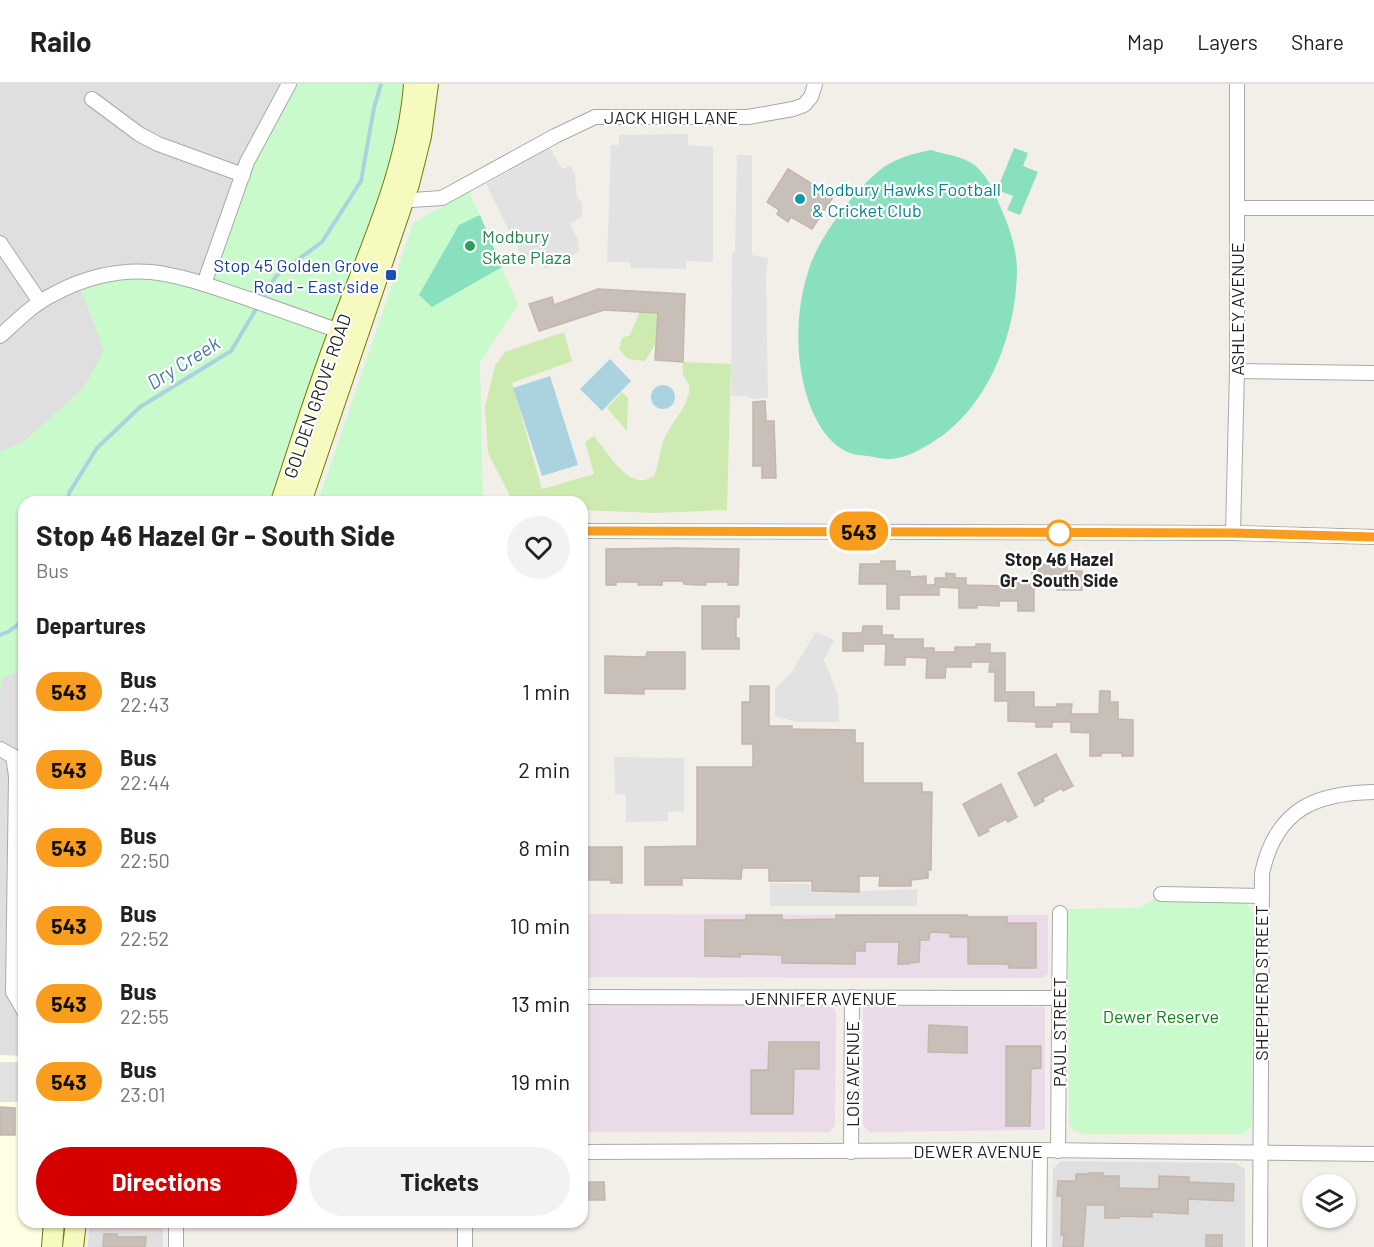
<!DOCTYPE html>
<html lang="en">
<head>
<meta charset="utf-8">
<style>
	body { margin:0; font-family:Barlow,sans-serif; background:#f2f2f2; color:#202124; height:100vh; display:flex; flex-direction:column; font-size:22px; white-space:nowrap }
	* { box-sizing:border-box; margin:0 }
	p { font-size:20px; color:#757577 }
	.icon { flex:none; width:33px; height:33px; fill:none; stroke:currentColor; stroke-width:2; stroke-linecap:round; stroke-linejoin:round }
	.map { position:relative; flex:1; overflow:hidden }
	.details { position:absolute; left:18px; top:412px; width:570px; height:732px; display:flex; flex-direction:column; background:#fff; border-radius:18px; box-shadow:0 2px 4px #0004 }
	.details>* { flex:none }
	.badge { padding:0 12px; border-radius:20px; font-size:21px; line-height:39px }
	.fabs { position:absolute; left:1302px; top:1090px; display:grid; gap:12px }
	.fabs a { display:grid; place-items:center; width:54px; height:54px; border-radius:50%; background:#fff; box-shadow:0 2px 4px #0004; font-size:30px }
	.map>.badge { position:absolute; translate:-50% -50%; box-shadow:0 0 0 3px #fff }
	h2 { padding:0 18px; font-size:22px; line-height:54px }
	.round { display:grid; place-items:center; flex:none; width:63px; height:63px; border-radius:32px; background:#f2f2f2 }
	.head { display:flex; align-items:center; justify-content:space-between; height:102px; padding:0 18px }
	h1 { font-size:28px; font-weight:700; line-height:45px }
	.cta { display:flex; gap:12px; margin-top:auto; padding:12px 18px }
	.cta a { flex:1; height:69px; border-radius:36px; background:#d40000; color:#fff; font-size:24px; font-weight:700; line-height:69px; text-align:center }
	.cta a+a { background:#f2f2f2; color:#202124 }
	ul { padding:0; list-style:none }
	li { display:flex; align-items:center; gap:18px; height:78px; padding:0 18px }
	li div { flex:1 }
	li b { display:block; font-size:22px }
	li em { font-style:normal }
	li .badge { min-width:66px; font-weight:700; text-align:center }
	header { display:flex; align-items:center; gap:36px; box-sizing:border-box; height:84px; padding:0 30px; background:#fff; border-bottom:2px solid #e0e0e0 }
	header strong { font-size:28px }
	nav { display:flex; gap:33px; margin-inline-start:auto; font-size:21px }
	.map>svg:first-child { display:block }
	.residential { fill:#e0dfdf }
	.commercial { fill:#f2dad9 }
	.industrial { fill:#ebdbe8 }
	.education { fill:#ffffe5 }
	.grass { fill:#cdebb0 }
	.park { fill:#c8facc }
	.pitch { fill:#88e0be }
	.parking { fill:#e2e2e2 }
	.water { fill:#aad3df }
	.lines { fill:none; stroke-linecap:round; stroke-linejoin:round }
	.stream { stroke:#aad3df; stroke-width:4 }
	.building { fill:#c7bfb8; stroke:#c4b6ab; stroke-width:1.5 }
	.minor-casing { stroke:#a9a9a9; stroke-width:16 }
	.secondary-casing { stroke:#707d05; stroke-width:22 }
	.minor { stroke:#fff; stroke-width:14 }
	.secondary { stroke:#f7fabf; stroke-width:20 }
	.line-casing { stroke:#fff; stroke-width:14 }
	.line { stroke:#f99d1e; stroke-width:9 }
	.culture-dot { fill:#0f9aa8; stroke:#fff; stroke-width:2 }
	.leisure-dot { fill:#2e9e5b; stroke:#fff; stroke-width:2 }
	.transit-dot { fill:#1a4fb4; stroke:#fff; stroke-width:2 }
	.stop-dot { fill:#fff; stroke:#f99d1e; stroke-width:3 }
	.labels { text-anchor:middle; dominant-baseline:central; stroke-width:4.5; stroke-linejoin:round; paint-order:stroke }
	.street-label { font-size:18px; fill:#222; stroke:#fff }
	.culture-label { font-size:18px; fill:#0d838f; stroke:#fff; text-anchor:start }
	.leisure-label { font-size:18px; fill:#27864d; stroke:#fff; text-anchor:start }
	.transit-label { font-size:18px; fill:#164399; stroke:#fff; text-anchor:end }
	.stop-label { font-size:18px; font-weight:bold; fill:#222; stroke:#fff }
	.park-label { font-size:18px; fill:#0c8416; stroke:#fff }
	.water-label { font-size:20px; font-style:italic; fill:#4a7aab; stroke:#fff }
</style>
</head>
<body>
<header>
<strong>Railo</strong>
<nav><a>Map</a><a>Layers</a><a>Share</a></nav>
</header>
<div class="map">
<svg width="1374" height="1163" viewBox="0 0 1374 1163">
	<rect width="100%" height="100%" fill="#f2efe9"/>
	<g class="residential">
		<path d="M0 0H414L24 418V1138L0 1163Z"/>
		<path d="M1061 1077 1235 1079 1245 1085V1163H1052L1053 1085Z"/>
		<path d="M89 1146 163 1149V1163H88Z"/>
	</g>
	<path class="commercial" d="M90 1139H163V1149L89 1146Z"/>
	<g class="industrial">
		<path d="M582 830 1048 831V890L1043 894 582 893Z"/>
		<path d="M582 921H830L836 927 835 1042 829 1048H582Z"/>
		<path d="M863 922 1045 923V1046L869 1048 863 1041Z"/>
	</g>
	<path class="education" d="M0 971 24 972V1138L55 1139 52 1163H0Z"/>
	<g class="grass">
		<path d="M640 227 658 229 656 259 645 277 628 275 619 265 622 254 630 251Z"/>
		<path d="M564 248 572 277 512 299 542 405 594 390 585 358 594 352C603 363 621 391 635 395 642 398 648 395 654 392 660 379 659 364 666 351 673 337 685 325 689 309 691 301 687 298 684 292 682 288 683 282 683 278L731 280 727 426 655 429 582 426V418H513L488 369 485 323 495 282 505 268Z"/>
		<path d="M622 308 628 314 627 347 607 324Z"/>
	</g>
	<g class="park">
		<path d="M289 0H414L413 15 281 418H24V585L2 594 0 612V367L23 358 83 305 104 267 78 198 129 188 204 200 247 78Z"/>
		<path d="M469 107 518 221 480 278 483 418H318L413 139Z"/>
		<path d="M1156 814 1240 817 1247 820 1253 829 1252 1035 1251 1043 1241 1050H1087L1074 1047 1069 1041 1068 825 1140 824Z"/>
	</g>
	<g class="pitch">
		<path d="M1014 64 1028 69 1023 82 1038 88 1020 131 1007 126 1013 112 997 106Z"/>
		<path d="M931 66C943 70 959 72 970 78 986 88 993 105 1000 122 1009 142 1017 165 1017 187 1016 252 987 328 928 361 916 368 904 374 890 375 883 375 875 373 868 372 862 371 855 371 850 369 826 360 812 331 806 309 795 270 796 226 808 188 817 155 857 102 884 83 897 74 915 69 931 66Z"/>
		<path d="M480 131 502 183 432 223 419 211 459 141Z"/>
	</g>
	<g class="parking">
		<path d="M688 50V61L713 63V178L686 177V185L631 184 630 178H607L611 61H619V51Z"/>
		<path d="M550 64 562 85 570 82 575 90 577 113 582 119V132L570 140 578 156 579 168 545 185 536 169 523 175 486 100Z"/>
		<path d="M737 71H752V171L768 174 766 195 768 314 753 315 746 312H731L732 169H735Z"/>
		<path d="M816 548 834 556 824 576 838 611 839 638H797L775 632V605L791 589Z"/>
		<path d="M614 673 684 674V727L668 728V737L626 738V711L615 710Z"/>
		<path d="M770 799 810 800 811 809 917 805V822H770Z"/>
		<path d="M0 978H24L23 1018H0Z"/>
	</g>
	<g class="water">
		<path d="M610 275 631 297 602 327 580 305Z"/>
		<path d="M550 292 578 381 542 392 513 304Z"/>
		<circle cx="663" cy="313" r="12"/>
	</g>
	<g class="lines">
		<g class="stream">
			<path d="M68 418 69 409 97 364 140 323 231 267 276 192 322 158 361 97 374 24 381 0"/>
			<path d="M0 551 8 548 24 536"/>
		</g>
	</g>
	<g class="building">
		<path d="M788 85 833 113 812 145 791 133 788 138 777 130 779 126 767 118Z"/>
		<path d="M598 205 685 210 683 278 655 276 658 229 604 226 539 247 529 220 552 213 554 221Z"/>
		<path d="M765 317 766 337H774L776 394H762V382H753V318Z"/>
		<path d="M675 464 739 465 738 501H728V498H706V501H696L684 500 683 497H662V501H638V498H616V501H606V465Z"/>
		<path d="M881 477H895V487H910V493L926 492V501H935V494H946V489L955 490V494H966V501L1004 502V499H1032V480H1053V477H1067V487H1082V506H1057V500H1034V527H1018V517H999V522L977 521V524H959V504L939 503V511H899V525H887V500H859L860 480H880Z"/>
		<path d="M702 522H739V533H736V554H739V565H702Z"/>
		<path d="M863 542H882V551H893V555H923V564H934V568H955V563H976V560H990V569H1005V608H1034V623H1057V620H1072L1071 630H1099L1100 607H1110V618H1118V635L1133 636V672H1122V669H1101V672H1090V649L1071 648V638H1052V643H1036V638L1008 637V617H995V588H989L990 578H971V583H946L945 594H926L927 574 905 573V581H885L886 560H863V567H843V549H862Z"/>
		<path d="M647 568H685V605H644V610L605 609V572L646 573Z"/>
		<path d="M750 602H769V642H792V645L855 646V659H863V699H922V708H932L931 786H928V794L911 796V802H879L880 792H859V808L812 807V797H769V784H742L741 795 682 794V801H645V763L697 762V683H753V660H742V618H750Z"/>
		<path d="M1056 670 1073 702 1063 707 1062 704 1043 714 1044 717 1035 722 1018 689Z"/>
		<path d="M1001 700 1017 733 1008 738 1006 735 987 745 989 747 979 752 963 720Z"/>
		<path d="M582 763H622V799H611V796H582Z"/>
		<path d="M746 831H782V836L836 835V831H967V833H1007V839H1036V884H1009L1008 880H968V853H950V849L930 848 929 856H920L919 878 909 879V880H898L899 858H865V867H855V880L782 879V871L740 870V873L705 872V836H746Z"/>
		<path d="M929 941 967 943V969L928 968Z"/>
		<path d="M769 958H819V985H794L793 1030H751V986H768Z"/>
		<path d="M1006 962H1041V984L1031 985 1030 1042H1006Z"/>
		<path d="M0 1023 15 1024V1051H0Z"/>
		<path d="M1088 1089H1103V1092H1119V1104L1159 1105V1092L1189 1093V1098L1234 1100 1233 1117 1188 1115V1130L1152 1128V1133L1119 1132V1134H1105V1121H1086L1083 1163H1063L1064 1151H1061L1062 1112H1057L1058 1097H1076V1090H1088Z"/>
		<path d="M589 1098H604L605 1116H582V1101L589 1100Z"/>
		<path d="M104 1150H117V1153H146L145 1163H103Z"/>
		<rect x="1206" y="1151" width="16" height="12"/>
	</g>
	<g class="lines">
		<defs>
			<g id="minor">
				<path d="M92 15 139 50 158 60 243 91"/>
				<path d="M397 117 442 114 555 52 595 33H748L793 25 804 21 811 13 815 0"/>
				<path d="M1238 124H1374"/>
				<path d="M0 159 40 218"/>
				<path d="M204 200 247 78 289 0"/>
				<path d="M0 252C17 237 33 220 54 210 83 194 118 185 151 188 178 191 205 200 231 209 267 221 303 234 339 247"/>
				<path d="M1237 287 1374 289"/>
				<path d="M582 447 1233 449 1374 453"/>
				<path d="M1233 449 1237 287V0"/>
				<path d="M0 665 13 672 16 692 13 908 24 927"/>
				<path d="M1161 810 1262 812"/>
				<path d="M582 913 1060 914"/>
				<path d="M1058 1067 1060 829"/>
				<path d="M582 1068 1040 1066 1374 1070"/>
				<path d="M851 1068 852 913"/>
				<path d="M176 1138V1163"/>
				<path d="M465 1138V1163"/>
				<path d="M1039 1163 1040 1066"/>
				<path d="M1260 1163 1262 789C1276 726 1314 709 1374 708"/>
			</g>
			<g id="secondary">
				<path d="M281 418C300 361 318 302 340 245 369 166 408 85 414 0"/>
				<path d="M301 418 409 100 421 52 428 0"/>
				<path d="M52 1163 54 1138"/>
				<path d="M73 1163 76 1138"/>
			</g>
		</defs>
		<use href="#minor" class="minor-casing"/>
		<use href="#secondary" class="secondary-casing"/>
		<use href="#minor" class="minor"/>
		<use href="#secondary" class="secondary"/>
	</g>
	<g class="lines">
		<defs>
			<path id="line" d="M582 447 1233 449 1374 453"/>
		</defs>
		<use href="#line" class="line-casing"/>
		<use href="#line" class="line"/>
	</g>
	<circle class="culture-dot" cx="800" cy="115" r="6"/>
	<circle class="leisure-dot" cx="470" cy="162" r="6"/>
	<rect class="transit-dot" x="385" y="185" width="12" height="12" rx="3"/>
	<circle class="stop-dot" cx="1059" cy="449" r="12"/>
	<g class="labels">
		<g class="street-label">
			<text x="671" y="33">JACK HIGH LANE</text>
			<text transform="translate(1237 225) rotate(-90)">ASHLEY AVENUE</text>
			<text transform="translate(317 312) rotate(-71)">GOLDEN GROVE ROAD</text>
			<text transform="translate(1261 899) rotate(-90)">SHEPHERD STREET</text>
			<text x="821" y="914">JENNIFER AVENUE</text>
			<text transform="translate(1059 948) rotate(-90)">PAUL STREET</text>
			<text transform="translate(852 990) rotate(-90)">LOIS AVENUE</text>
			<text x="978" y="1067">DEWER AVENUE</text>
		</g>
		<g class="culture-label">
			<text x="812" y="105">Modbury Hawks Football<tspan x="812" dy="21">&amp; Cricket Club</tspan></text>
		</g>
		<g class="leisure-label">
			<text x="482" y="152">Modbury<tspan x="482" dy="21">Skate Plaza</tspan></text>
		</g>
		<g class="transit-label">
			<text x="379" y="181">Stop 45 Golden Grove<tspan x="379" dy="21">Road - East side</tspan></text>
		</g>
		<g class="stop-label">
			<text x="1059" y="475">Stop 46 Hazel<tspan x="1059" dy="21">Gr - South Side</tspan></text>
		</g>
		<g class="park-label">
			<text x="1161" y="932">Dewer Reserve</text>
		</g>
		<g class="water-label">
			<text transform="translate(183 278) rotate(-32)">Dry Creek</text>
		</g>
	</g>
</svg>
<div class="fabs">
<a><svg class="icon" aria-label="layers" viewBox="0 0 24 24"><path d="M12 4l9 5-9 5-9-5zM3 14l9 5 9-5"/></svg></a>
</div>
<b class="badge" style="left:859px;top:447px;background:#f99d1e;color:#111">543</b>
<section class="details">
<div class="head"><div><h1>Stop 46 Hazel Gr - South Side</h1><p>Bus</p></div><a class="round"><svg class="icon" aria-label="heart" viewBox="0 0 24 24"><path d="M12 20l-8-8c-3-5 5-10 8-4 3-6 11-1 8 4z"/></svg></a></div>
<h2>Departures</h2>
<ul>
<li><span class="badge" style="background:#f99d1e;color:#111">543</span><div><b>Bus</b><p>22:43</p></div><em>1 min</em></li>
<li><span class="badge" style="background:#f99d1e;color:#111">543</span><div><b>Bus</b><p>22:44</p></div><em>2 min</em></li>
<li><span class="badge" style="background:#f99d1e;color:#111">543</span><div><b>Bus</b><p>22:50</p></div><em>8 min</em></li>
<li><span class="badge" style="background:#f99d1e;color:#111">543</span><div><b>Bus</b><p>22:52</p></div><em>10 min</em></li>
<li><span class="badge" style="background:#f99d1e;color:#111">543</span><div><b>Bus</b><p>22:55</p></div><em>13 min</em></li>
<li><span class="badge" style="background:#f99d1e;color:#111">543</span><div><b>Bus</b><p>23:01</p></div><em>19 min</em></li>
</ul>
<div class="cta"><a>Directions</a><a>Tickets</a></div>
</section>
</div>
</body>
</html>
